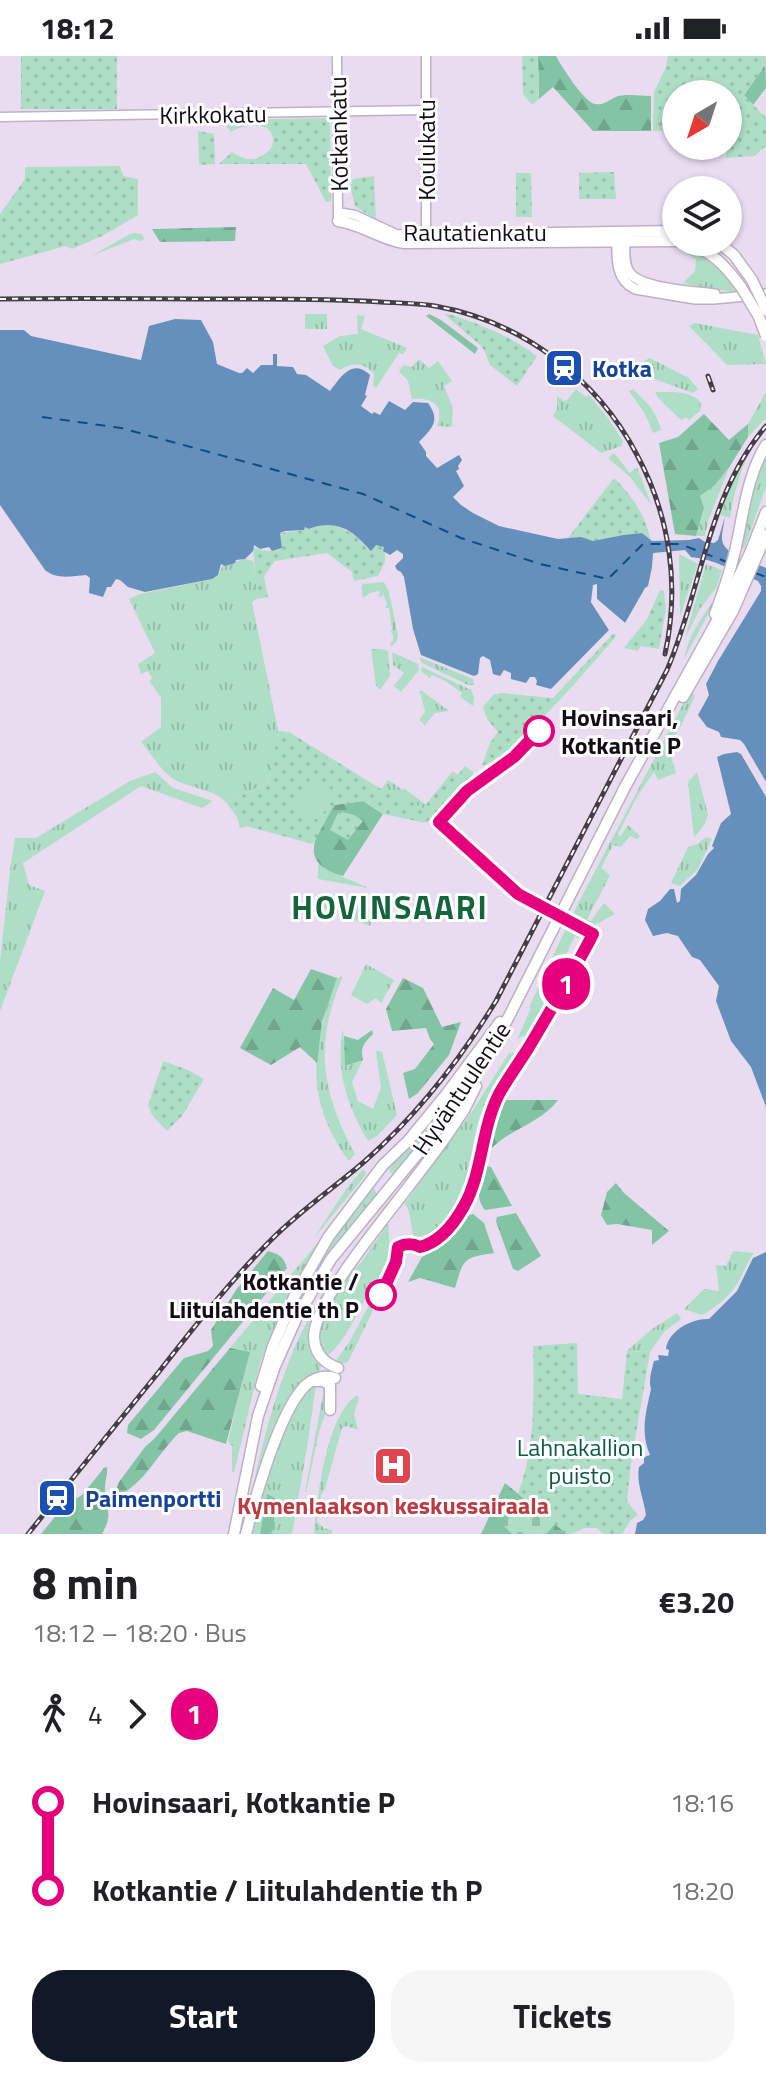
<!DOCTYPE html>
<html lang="en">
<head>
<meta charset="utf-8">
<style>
	body { margin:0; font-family:"Titillium Web",sans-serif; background:#f6f6f6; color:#202124; height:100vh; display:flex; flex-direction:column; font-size:30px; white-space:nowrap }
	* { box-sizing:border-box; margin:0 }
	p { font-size:26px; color:#757577 }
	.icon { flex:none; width:44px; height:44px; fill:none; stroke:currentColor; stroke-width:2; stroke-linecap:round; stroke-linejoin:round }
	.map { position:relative; height:1478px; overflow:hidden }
	.side { display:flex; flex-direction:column; background:#fff; flex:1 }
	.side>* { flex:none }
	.badge { padding:0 16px; border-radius:26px; font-size:28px; line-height:52px }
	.needle { width:52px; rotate:219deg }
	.fabs { position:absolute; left:662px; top:24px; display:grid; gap:16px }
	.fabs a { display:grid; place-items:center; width:80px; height:80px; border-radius:50%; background:#fff; box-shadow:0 2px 6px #0004; font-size:40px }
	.map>.badge { position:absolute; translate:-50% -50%; box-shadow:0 0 0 4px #fff }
	.legs { display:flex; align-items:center; gap:12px; height:88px; padding:0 32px; font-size:26px }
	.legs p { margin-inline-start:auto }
	.head { display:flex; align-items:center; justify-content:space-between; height:136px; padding:0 32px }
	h1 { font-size:44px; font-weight:700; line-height:60px }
	.primary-button { display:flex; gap:16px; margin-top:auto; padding:16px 32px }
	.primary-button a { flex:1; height:92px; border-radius:32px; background:#111827; color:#fff; font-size:32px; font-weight:700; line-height:92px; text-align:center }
	.primary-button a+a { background:#f6f6f6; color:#202124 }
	ul { padding:0 32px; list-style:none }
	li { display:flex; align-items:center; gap:28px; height:88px; font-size:30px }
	li i { display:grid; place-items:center; width:12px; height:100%; margin:0 10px; background:currentColor }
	li i::after { content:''; width:20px; height:20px; margin:-10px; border:6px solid; border-radius:50%; background:#fff }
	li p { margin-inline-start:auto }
	li:first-child i { background:linear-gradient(#0000 50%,currentColor 0) }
	li:last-child i { background:linear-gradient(currentColor 50%,#0000 0) }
	.status { display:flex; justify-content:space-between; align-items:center; height:56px; padding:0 40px; background:#fff; direction:ltr }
	.status svg { height:22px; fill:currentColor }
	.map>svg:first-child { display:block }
	.grass { fill:url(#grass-tufts) }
	.forest { fill:url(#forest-firs) }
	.cemetery { fill:url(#cemetery-stones) }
	.park { fill:url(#park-dots) }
	.pitch { fill:#aedfc6 }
	.water { fill:#6690bc }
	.pier { fill:#e9dcf0 }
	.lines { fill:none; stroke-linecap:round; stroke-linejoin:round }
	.ferry { stroke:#0d4d84; stroke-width:2; stroke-dasharray:10 8; stroke-linecap:butt }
	.secondary-casing { stroke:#beb1c4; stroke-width:11 }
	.primary-casing { stroke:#beb1c4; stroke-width:12 }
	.trunk-casing { stroke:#beb1c4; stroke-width:13 }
	.secondary { stroke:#fff; stroke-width:8 }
	.primary { stroke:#fff; stroke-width:9 }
	.trunk { stroke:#fff; stroke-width:10 }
	.rail-casing { stroke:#453e48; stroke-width:5 }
	.rail { stroke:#fff; stroke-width:2; stroke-dasharray:6; stroke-linecap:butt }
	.trunk-bridge-casing { stroke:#beb1c4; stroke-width:13; stroke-linecap:butt }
	.trunk-bridge { stroke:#fff; stroke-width:10 }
	.line-1-casing { stroke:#fff; stroke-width:18 }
	.line-1 { stroke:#e6007e; stroke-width:12 }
	.stop-1-dot { fill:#fff; stroke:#e6007e; stroke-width:4 }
	.labels { text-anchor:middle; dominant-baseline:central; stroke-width:6; stroke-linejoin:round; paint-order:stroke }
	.street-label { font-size:24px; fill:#120d14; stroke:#fff }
	.transit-label { font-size:24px; font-weight:bold; fill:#164399; stroke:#fff; text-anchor:start }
	.stop-label { font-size:24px; font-weight:bold; fill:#120d14; stroke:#fff; text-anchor:start }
	.park-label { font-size:24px; fill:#095c3f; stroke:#fff }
	.health-label { font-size:24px; font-weight:bold; fill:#be3a42; stroke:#fff }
	.district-label { font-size:32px; font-weight:bold; letter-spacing:2px; fill:#14653c; stroke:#fff }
</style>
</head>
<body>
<div class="status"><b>18:12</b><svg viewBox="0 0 49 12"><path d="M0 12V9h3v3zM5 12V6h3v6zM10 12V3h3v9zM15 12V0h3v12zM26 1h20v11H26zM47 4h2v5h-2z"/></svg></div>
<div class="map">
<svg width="766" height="1478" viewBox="0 0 766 1478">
	<defs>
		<pattern id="grass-tufts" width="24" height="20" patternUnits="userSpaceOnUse" patternTransform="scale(2)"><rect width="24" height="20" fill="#aedfc6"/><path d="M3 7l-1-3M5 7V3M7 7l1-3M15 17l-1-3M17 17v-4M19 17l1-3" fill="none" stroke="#95bea9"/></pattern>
		<pattern id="forest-firs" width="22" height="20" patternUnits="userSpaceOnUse" patternTransform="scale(2)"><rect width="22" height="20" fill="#83c4a4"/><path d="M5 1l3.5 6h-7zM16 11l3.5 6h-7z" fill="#70a78c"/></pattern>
		<pattern id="cemetery-stones" width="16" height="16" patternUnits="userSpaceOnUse" patternTransform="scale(2)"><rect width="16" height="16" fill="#aedfc6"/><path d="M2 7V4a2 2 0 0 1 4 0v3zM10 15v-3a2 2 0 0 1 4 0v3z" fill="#95bea9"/></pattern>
		<pattern id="park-dots" width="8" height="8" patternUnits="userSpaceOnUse" patternTransform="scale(2)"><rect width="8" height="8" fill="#aedfc6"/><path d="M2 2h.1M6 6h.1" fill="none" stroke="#95bea9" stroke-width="1.8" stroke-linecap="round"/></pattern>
	</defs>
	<rect width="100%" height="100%" fill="#e9dcf0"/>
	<g class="grass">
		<path d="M134 177 142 178 144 183 141 185 134 183 91 200 128 179Z"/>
		<path d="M686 191C708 201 724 214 735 235L716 234 683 227 695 215 696 203 678 192Z"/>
		<rect x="305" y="258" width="22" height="15"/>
		<path d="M357 259 365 260 361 273 407 292 403 298 399 297 376 332 373 330 374 318C364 306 352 306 340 314L333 310 323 290 340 280 358 278Z"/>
		<path d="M695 267 758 279 766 308 727 309 689 270Z"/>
		<path d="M650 302 689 322 698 333 693 337 646 320 641 311 644 305Z"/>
		<path d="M419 303 429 312 438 305 452 325 444 330 453 352 452 371 437 370C445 349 432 341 412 343L408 325 399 315 404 309 412 311Z"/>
		<path d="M576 333 586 341 589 339 608 362 623 385 622 390 601 397 553 360 557 353V340L564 345 567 344Z"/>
		<path d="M633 333C647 347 656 354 661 374L653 377 645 358 629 335Z"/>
		<path d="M655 336C671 336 689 334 701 346L700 355 689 364 686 361 681 364 658 342Z"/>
		<path d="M766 336V362L748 381V368Z"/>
		<path d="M614 397 630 417 637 411 652 450 630 421 608 402Z"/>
		<path d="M749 397C739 418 734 439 730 462L720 459 735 420Z"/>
		<path d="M766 399V431L744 493 741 491C747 459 753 429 766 399Z"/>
		<path d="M730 410 708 465 705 480H696L704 453 699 440 715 429Z"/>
		<path d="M679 498 698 508 680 560Z"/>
		<path d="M245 503 253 505 256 521 257 543 252 546 279 679 268 727 226 746C212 733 194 733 177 725 162 718 152 698 141 686L161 671V641L149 625 152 622 148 615 141 618 138 608 155 597 129 543 140 538 212 523 218 519 223 509Z"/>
		<path d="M706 508 722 514 716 532 700 553 685 582Z"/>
		<path d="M384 526 389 536 398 579 397 585 391 591 390 586 393 585V579L390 575 392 574 389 552H385L387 548 383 538 381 541 378 540 380 537 379 535 370 537 363 542 361 531 363 528Z"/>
		<path d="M719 538 684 603C688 579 704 557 719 538Z"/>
		<path d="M371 593H380L388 595 390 620 380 634 376 630Z"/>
		<path d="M392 596 418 608 419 614 401 636 394 630 404 617 393 609Z"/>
		<path d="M419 601 473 623 474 629H468L422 607Z"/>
		<path d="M422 611 471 634 474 641 473 650 460 641 462 637 445 625 432 619 430 622 421 615Z"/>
		<path d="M691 633 695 640 679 674 668 689 676 717 658 724 654 716 638 739 618 778 620 781 628 769 640 780 637 783 630 780 621 791 613 789 601 812 610 819C603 835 594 848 587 864L591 865 604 847 615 858 593 870 572 859Z"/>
		<path d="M421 634 449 655 435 657 425 669 419 664 425 656 421 639 419 636Z"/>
		<path d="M155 716 173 732 213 745 202 752 141 730 23 807 29 829 45 835 0 955V906L10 814 15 782H36L130 725Z"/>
		<path d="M697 716 708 759 705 768 694 782 688 726Z"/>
		<path d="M388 724 403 734 404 732 426 749 423 753 383 731Z"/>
		<path d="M706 781 712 783 698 813 680 830 671 827 688 791 697 788Z"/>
		<path d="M318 807C333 818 351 824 368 832L318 823Z"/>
		<path d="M333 843C351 844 378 846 370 870L317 849 321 844Z"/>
		<path d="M568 868 585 878 581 883 575 880 552 927 557 930 525 986 523 979 517 984 530 954V949Z"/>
		<path d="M366 908 394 924 381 947 376 942 367 948 351 939Z"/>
		<path d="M343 920C314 987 321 1035 355 1098L349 1105C303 1043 312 990 337 922Z"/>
		<path d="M343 973 346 1010 363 1004 352 1026 358 1045 373 1053 381 1032 376 995 382 996 397 1059 377 1080 368 1085C347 1050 335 1013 343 973Z"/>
		<path d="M491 988 449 1055 394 1122 389 1113 462 1026Z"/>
		<path d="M518 996C506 1014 491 1034 482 1055 466 1096 473 1171 415 1182L413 1179 409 1156 405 1147 473 1054 509 997Z"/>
		<path d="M363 1113 366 1117 364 1121 313 1183 347 1132Z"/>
		<path d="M372 1130 379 1141 360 1163 270 1314C287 1268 306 1221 334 1180 345 1163 359 1147 372 1130Z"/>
		<path d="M335 1166 291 1239 260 1307 234 1417 232 1415V1390L228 1385 249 1297 230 1292Z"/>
		<path d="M388 1167C389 1179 391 1193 387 1205 383 1218 374 1227 368 1238 355 1260 346 1286 325 1302L317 1289 323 1260 347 1218 361 1207Z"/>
		<path d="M371 1175 311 1275 310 1289 321 1309 319 1317 305 1324 249 1450C269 1351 298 1248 371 1175Z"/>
		<path d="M733 1195 754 1197C748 1205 745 1213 741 1221 733 1238 718 1250 702 1259L684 1253 704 1233 719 1235 716 1209 726 1210Z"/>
		<path d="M375 1237H376L372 1247 374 1249 371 1259 348 1306 342 1308 335 1306 350 1285Z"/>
		<path d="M677 1257 681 1263 665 1275 650 1296 627 1295 652 1273Z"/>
		<path d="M316 1329 307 1392 292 1478H271L274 1472 275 1442 268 1439 260 1478H253C257 1445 286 1346 316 1329Z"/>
		<path d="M324 1333 326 1334 327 1353 319 1376 306 1437 305 1435Z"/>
		<path d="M357 1339 359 1342 354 1358 358 1374 347 1370 342 1372 325 1433 321 1439 317 1466 324 1472 332 1474V1478H314C317 1443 326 1359 357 1339Z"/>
	</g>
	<g class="forest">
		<path d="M538 0H556C561 10 585 47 595 48 605 50 610 42 619 40 628 38 641 40 651 40V75H593L553 31 539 43Z"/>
		<path d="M765 0 766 32 753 49 744 39 765 9Z"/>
		<path d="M236 171 235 185 160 186 152 173Z"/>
		<path d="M429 258 441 264 478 292 475 298 426 260Z"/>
		<path d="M704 358 729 384 748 368V381L730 410 715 429 700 440 704 452 696 480 675 478 659 387 678 381Z"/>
		<path d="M363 745 383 758 343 820C295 806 317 778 334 749Z"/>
		<path d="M311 913 337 922 322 966 317 1007 300 991 271 1009 240 992 273 932 294 944Z"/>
		<path d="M403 922 423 932 442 971 461 966 449 999 417 1038 409 1043 403 1017 415 1013 434 988 430 983 426 972 392 975 386 953Z"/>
		<path d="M372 974 373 978C364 987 360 991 363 1004L345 1010 344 980 358 984Z"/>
		<path d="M505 1044H558C540 1068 508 1073 488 1096Z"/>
		<path d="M486 1110 491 1111 512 1150 485 1154C473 1139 482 1126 486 1110Z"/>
		<path d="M616 1127 624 1137 669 1175 652 1189V1174L617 1168 607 1169 601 1159 607 1136Z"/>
		<path d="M516 1157 541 1200 518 1215 513 1213 496 1165 497 1161Z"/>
		<path d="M473 1158 484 1167 494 1197C463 1202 464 1202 455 1232L420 1222 408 1226 422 1201 439 1192 466 1160Z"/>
		<path d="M268 1195C279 1198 284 1201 287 1212L154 1374 141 1383 127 1377 128 1369 184 1302 208 1295 213 1290 211 1274 236 1234Z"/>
		<path d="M230 1292 250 1296 226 1388 187 1375 179 1377C158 1397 145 1427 118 1440L117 1431 119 1426 145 1391 155 1382Z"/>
		<path d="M107 1411C108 1418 105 1424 105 1431 104 1455 115 1454 102 1478H41L63 1451 82 1439 104 1412Z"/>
		<path d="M505 1427 567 1478H481Z"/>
		<path d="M267 1438 275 1442 274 1472 271 1478H260Z"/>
	</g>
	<path class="cemetery" d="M530 1447 555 1468 546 1478H512L503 1469 516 1453 521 1457Z"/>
	<g class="park">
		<rect x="21" y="0" width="96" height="53"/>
		<path d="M522 0H538L539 43 532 49 523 38Z"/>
		<path d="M668 0H765L766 8 744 39 766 62V90L754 100 726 102V90H728V38H676V74L653 75 654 36 666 11Z"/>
		<path d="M325 62 330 66 331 145 326 146 306 108H219L232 96C244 104 256 107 267 96 271 93 273 90 273 85 273 63 242 69 231 76L221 64H222Z"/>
		<path d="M198 75 214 78 215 108 199 109Z"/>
		<path d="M120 110 123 120 138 123V159L104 179 72 193 66 190 0 208V158L25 123V111Z"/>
		<path d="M614 116 616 143H579V117Z"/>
		<path d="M516 117H531L532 161H516Z"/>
		<path d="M374 120 376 164 355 150 350 130 353 123Z"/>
		<path d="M444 258H448C481 268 510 280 537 300L517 330 490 309 484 294 479 288Z"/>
		<path d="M614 422C634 442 645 459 651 485L642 477 623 479 593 485 578 482H568Z"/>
		<path d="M331 467 357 480 367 492 375 488 385 491V506L378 520 354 525 352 516 327 497 275 505 264 520 268 541 257 543 253 491C262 495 274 497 282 492L280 477 304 474 305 471 310 473 319 469Z"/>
		<path d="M660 534 664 535 666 553 659 593 641 590 638 595 624 592 647 563Z"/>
		<path d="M613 578H616L615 582C594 605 507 710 482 709L490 687 498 676 487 663 483 651 493 639 501 637 553 642Z"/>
		<path d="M277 675 289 676 381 733 383 731 423 752 453 715 458 719 465 710 473 716 472 720 426 767 383 758 363 745 334 749 313 788 246 770 240 772 237 761 226 746 268 727 278 679Z"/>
		<path d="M339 755 354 759 363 765 348 784 330 774Z"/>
		<path d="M163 1005 188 1014 204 1023 182 1060 167 1075 152 1059 148 1049Z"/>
		<path d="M577 1287 578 1338 622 1343 627 1295 650 1296 631 1407 627 1445 638 1459 631 1464 622 1478H603L597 1472H584L572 1478H567L518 1438C536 1388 534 1341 533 1290Z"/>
	</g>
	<path class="pitch" d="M310 723 331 735 335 728 338 730 319 765 295 751Z"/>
	<g class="water">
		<path d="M175 263 201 264 213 286 217 308 239 317H242L247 312 253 317 261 309H273V298H277V310L293 311 297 318 306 319 330 335C341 321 352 302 370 319L365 339 367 340 361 350 372 358 374 356 380 359 389 345 405 354 413 346 428 347C441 365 432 372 419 386L426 396V400L437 412 459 399 462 404 458 410 459 413 456 415 464 430 453 441 461 449 473 457 499 470 558 483 581 481 593 485 623 479 642 477 652 485 689 484 699 482 705 486 714 487 718 484 725 461C722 482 716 489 738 500L737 502 739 504 742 502 766 512V726L744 688 740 684 721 681 719 676 707 671 698 659 709 639 706 628 718 605 761 535V530L758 525C736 516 714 503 691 501L685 494 653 497 652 511 648 530 645 532 625 567 597 543V529L591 546 609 574 551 633 536 629 537 625 535 621H530L526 627 511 623V617L504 614 500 620 493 618 490 604 483 600 480 602 478 618 474 620 421 599 413 573 404 521 401 516 397 514 395 510 403 502V498L397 494 390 499 383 495 384 491 376 489 371 495C366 490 362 485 357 481 343 468 325 466 309 473L305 471 304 474 285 475 280 477 282 492 272 495 269 491 260 493 254 489 253 495 245 503 236 504 235 507 225 510 221 508 218 519 212 523 145 536 128 531 120 524 116 523 111 531H107L103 541 89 537 90 522 86 519C72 520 57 524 45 514L0 449V274H24L31 280 141 304 149 270Z"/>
		<path d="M737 696 741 698 766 741V1051L751 1011 731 985 716 945 719 930 700 904 692 901 678 880 667 877 653 880 645 864 648 853 660 845 670 833H674L677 847 680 845 681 833 696 819 708 798 714 792 712 790 721 767 731 758 717 701 724 698Z"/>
		<path d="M766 1196V1478H635L637 1467 643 1464 646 1459C644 1444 636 1426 639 1411L644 1407V1401L650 1399C640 1376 646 1356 651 1333 648 1324 652 1314 654 1305L659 1304 658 1299 668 1300 669 1294 666 1293C668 1275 692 1262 709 1263L737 1235 753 1202Z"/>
	</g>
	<path class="pier" d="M597 528V543L625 567 621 569 599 550 612 572 609 574 591 546 593 529Z"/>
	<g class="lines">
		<g class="ferry">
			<path d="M42 361 121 372 363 438 461 482 540 508 608 523 643 488H680L727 506"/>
			<path d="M755 517 766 521"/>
		</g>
		<defs>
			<g id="secondary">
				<path d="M337 0 338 165"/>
				<path d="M0 61 427 54"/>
				<path d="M338 156 355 159 396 178 426 179"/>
				<path d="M426 183V0"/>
			</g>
			<g id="primary">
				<path d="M625 178C625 190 623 206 629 216 640 233 695 235 715 238"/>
				<path d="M617 179C617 199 614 223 635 233L695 243H714L766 238"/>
			</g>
			<g id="trunk">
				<path d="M338 165C362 168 381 184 404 187L676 185"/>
				<path d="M426 179 676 175"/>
				<path d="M683 186C710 193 725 209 741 231"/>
				<path d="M718 186 734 199 752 224"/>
				<path d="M715 558C724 534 732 510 737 486 744 453 748 418 766 389"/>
				<path d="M683 641 733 555 766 479"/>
				<path d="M338 1312C324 1307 314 1297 314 1280 315 1244 386 1161 409 1130 423 1112 437 1094 450 1075L464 1054 476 1030"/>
				<path d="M314 1325H323L330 1329V1354"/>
				<path d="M261 1330 273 1290 294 1241 329 1180 383 1109 408 1085 445 1040 500 966"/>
				<path d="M234 1478 258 1360 275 1310 296 1263 331 1203 442 1068 498 982 625 731 724 552 750 497 766 456"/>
				<path d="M246 1478C255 1442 280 1353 306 1329 315 1321 324 1319 335 1322"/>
			</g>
		</defs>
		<use href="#secondary" class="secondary-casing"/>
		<use href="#primary" class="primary-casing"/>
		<use href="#trunk" class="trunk-casing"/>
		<use href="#secondary" class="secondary"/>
		<use href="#primary" class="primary"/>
		<use href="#trunk" class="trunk"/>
		<defs>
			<g id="rail">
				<path d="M0 243C79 242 157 243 236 243 284 243 332 243 381 246 399 247 417 247 435 250 521 265 597 322 637 399 670 460 680 530 665 598"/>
				<path d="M708 320 713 334"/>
				<path d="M28 1478C71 1424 114 1371 158 1317 194 1271 231 1224 272 1183 301 1154 335 1131 365 1105 417 1059 460 1004 496 945L667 614C702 533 707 439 766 370"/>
			</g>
		</defs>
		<use href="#rail" class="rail-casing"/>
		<use href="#rail" class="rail"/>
		<defs>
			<g id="trunk-bridge">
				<path d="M752 224 766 254"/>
				<path d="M741 231 759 261 766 280"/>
			</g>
		</defs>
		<use href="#trunk-bridge" class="trunk-bridge-casing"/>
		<use href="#trunk-bridge" class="trunk-bridge"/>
	</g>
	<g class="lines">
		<defs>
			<path id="line-1" d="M381 1239 396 1206 398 1191C406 1187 412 1187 420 1191 440 1186 454 1168 464 1150 483 1116 481 1073 499 1038 508 1022 519 1007 529 991 551 954 573 917 593 878L518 838 439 766 467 735 514 701 539 675"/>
		</defs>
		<use href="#line-1" class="line-1-casing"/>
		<use href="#line-1" class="line-1"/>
	</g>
	<defs>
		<symbol id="station-square" viewBox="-11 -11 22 22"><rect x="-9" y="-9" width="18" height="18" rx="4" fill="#1a4fb4" stroke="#fff"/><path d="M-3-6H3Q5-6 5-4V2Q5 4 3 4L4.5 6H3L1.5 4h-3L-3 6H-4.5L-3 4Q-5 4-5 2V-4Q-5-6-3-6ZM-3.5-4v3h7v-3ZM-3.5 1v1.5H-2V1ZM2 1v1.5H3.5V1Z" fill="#fff"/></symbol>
		<symbol id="hospital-square" viewBox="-11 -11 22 22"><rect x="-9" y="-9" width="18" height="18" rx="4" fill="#e0444e" stroke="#fff"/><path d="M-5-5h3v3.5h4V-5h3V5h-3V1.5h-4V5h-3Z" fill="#fff"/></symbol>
	</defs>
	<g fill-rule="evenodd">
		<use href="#station-square" x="542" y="290" width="44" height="44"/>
		<use href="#hospital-square" x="371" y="1388" width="44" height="44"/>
		<use href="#station-square" x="35" y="1420" width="44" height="44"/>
	</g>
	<g class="stop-1-dot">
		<circle cx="539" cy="675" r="14"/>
		<circle cx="381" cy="1239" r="14"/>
	</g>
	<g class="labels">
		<g class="street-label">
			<text transform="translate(213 58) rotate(-1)">Kirkkokatu</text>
			<text transform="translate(338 78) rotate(-91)">Kotkankatu</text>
			<text transform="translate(426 94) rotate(-90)">Koulukatu</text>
			<text x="475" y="176">Rautatienkatu</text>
			<text transform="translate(461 1032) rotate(-56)">Hyväntuulentie</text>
		</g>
		<g class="transit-label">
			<text x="592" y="312">Kotka</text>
			<text x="85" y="1442">Paimenportti</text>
		</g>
		<g class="stop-label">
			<text x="561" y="661">Hovinsaari,<tspan x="561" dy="28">Kotkantie P</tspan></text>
			<text x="359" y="1225" text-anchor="end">Kotkantie /<tspan x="359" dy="28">Liitulahdentie th P</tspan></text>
		</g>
		<g class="park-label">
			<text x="580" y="1391">Lahnakallion<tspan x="580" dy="28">puisto</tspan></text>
		</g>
		<g class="health-label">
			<text x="393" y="1449">Kymenlaakson keskussairaala</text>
		</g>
		<g class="district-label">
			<text x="390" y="851">HOVINSAARI</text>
		</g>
	</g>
</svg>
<div class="fabs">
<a><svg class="needle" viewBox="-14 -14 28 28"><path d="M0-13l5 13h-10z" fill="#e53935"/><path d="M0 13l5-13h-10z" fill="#757577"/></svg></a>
<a><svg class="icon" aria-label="layers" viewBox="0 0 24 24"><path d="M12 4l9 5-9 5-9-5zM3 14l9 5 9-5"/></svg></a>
</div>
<b class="badge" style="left:566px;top:928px;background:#e6007e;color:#fff">1</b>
</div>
<section class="side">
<div class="head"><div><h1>8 min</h1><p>18:12 – 18:20 · Bus</p></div><b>€3.20</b></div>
<div class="legs"><svg class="icon" aria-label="walk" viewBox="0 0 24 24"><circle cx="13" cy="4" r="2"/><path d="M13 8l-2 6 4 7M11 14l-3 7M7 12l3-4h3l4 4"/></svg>4<svg class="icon" aria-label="forward" viewBox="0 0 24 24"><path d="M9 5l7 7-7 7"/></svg><b class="badge" style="background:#e6007e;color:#fff">1</b></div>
<ul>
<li><i style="color:#e6007e"></i><b>Hovinsaari, Kotkantie P</b><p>18:16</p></li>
<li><i style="color:#e6007e"></i><b>Kotkantie / Liitulahdentie th P</b><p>18:20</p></li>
</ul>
<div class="primary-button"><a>Start</a><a>Tickets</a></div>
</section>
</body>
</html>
